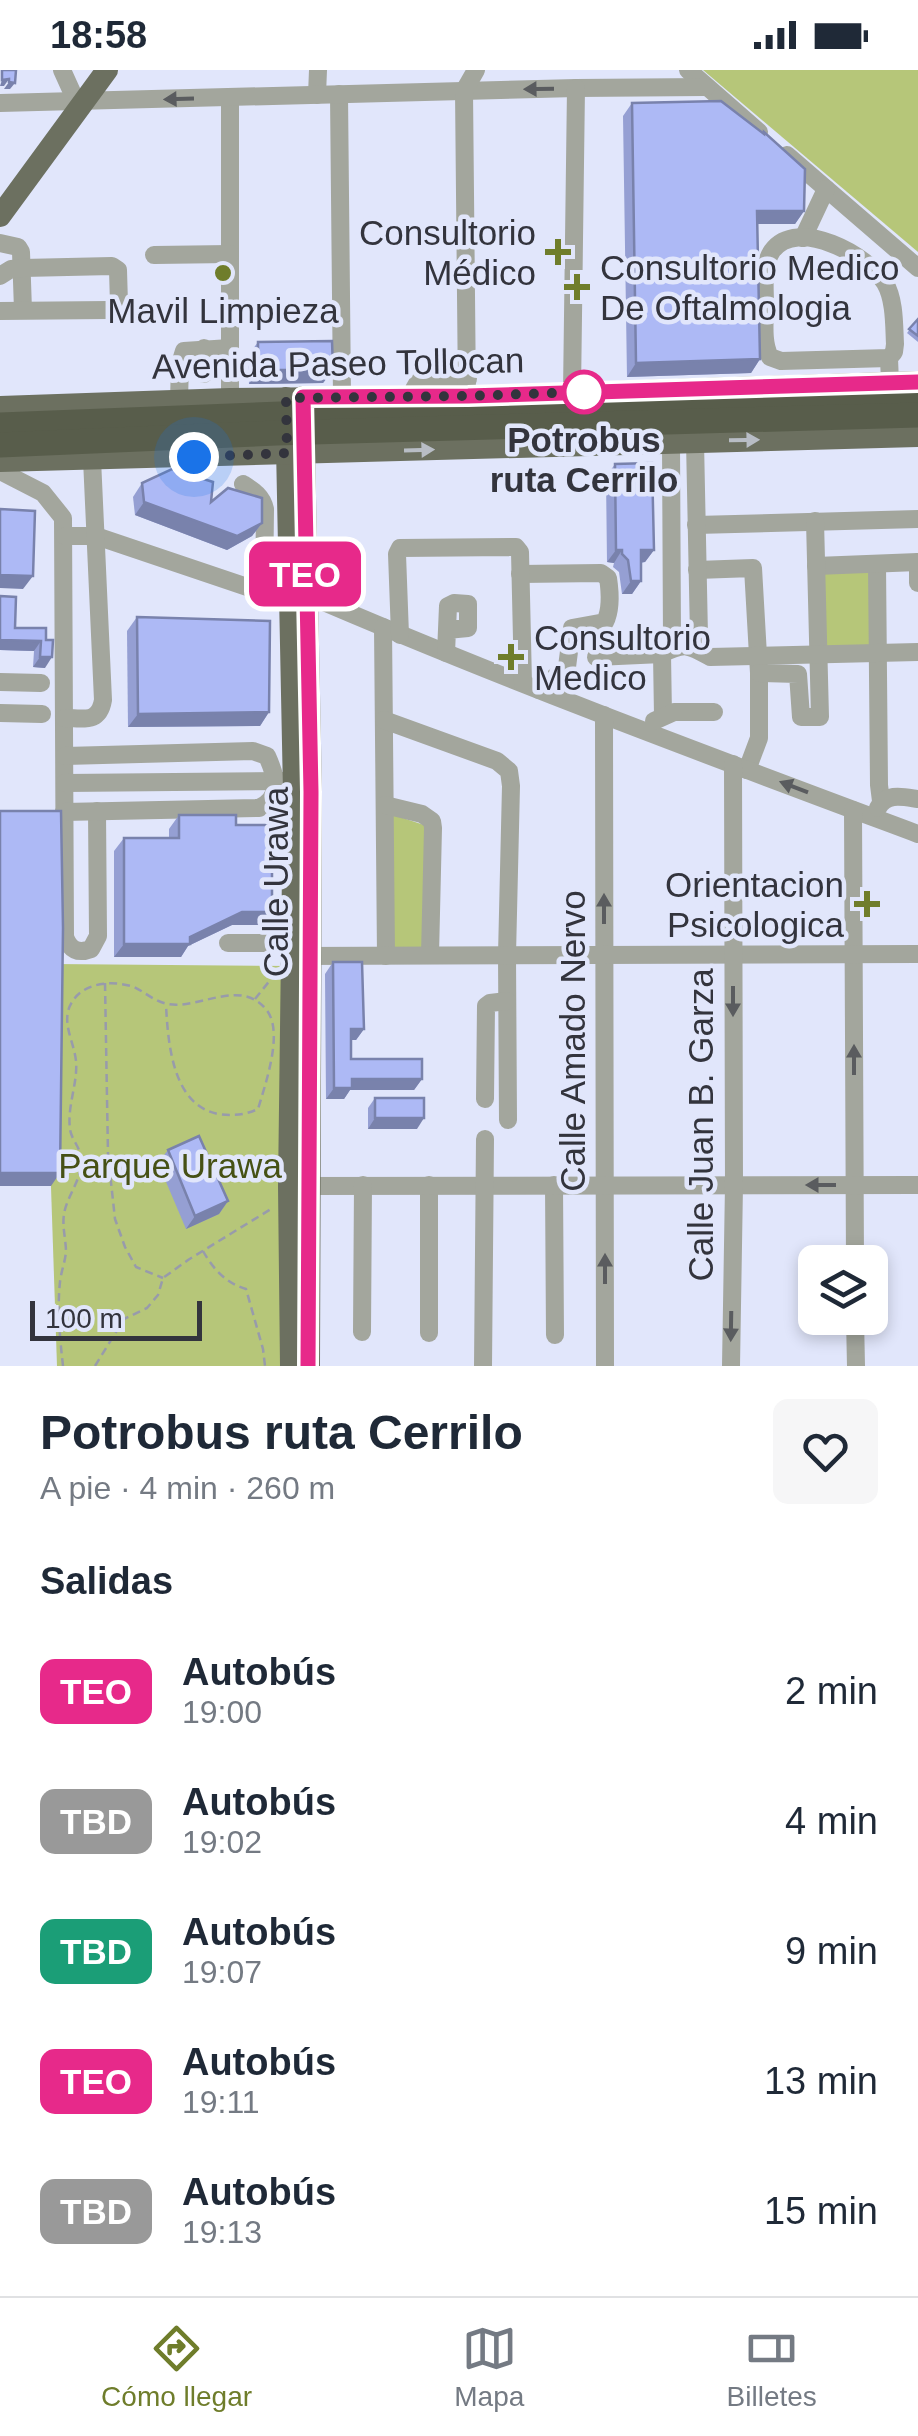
<!DOCTYPE html>
<html lang="es">
<head>
<meta charset="utf-8">
<style>
	body { margin:0; font-family:Helvetica,sans-serif; background:#f6f6f7; color:#1f2937; height:100vh; display:flex; flex-direction:column; font-size:38px; white-space:nowrap }
	* { box-sizing:border-box; margin:0 }
	p { font-size:32px; color:#747a83 }
	.icon { flex:none; width:55px; height:55px; fill:none; stroke:currentColor; stroke-width:2; stroke-linecap:round; stroke-linejoin:round }
	.map { position:relative; height:1296px; overflow:hidden }
	.side { display:flex; flex-direction:column; background:#fff; flex:1 }
	.side>* { flex:none }
	.badge { padding:0 20px; border-radius:15px; font-size:35px; line-height:65px }
	.buttons { position:absolute; left:798px; top:1175px; display:grid; gap:20px }
	.buttons a { display:grid; place-items:center; width:90px; height:90px; border-radius:15px; background:#fff; box-shadow:0 5px 15px #0003; font-size:50px }
	.scale { position:absolute; left:30px; bottom:25px; width:172px; box-sizing:border-box; padding-left:10px; border:5px solid #33343d; border-top:0; font-size:28px; line-height:35px; white-space:nowrap; color:#33343d; -webkit-text-stroke:8px #e1e6fb; paint-order:stroke }
	.you { position:absolute; width:50px; height:50px; margin:-25px; border:8px solid #fff; border-radius:50%; background:#1a73e8; box-shadow:0 0 0 15px #1a73e833 }
	.map>.badge { position:absolute; translate:-50% -50%; box-shadow:0 0 0 5px #fff }
	h2 { padding:0 40px; font-size:38px; line-height:90px }
	.round { display:grid; place-items:center; flex:none; width:105px; height:105px; border-radius:15px; background:#f6f6f7 }
	.overview { display:flex; align-items:center; justify-content:space-between; height:170px; padding:0 40px }
	h1 { font-size:48px; font-weight:700; line-height:75px }
	ul { padding:0; list-style:none }
	li { display:flex; align-items:center; gap:30px; height:130px; padding:0 40px }
	li div { flex:1 }
	li b { display:block; font-size:38px }
	li em { font-style:normal }
	li .badge { min-width:110px; font-weight:700; text-align:center }
	.status { display:flex; justify-content:space-between; align-items:center; height:70px; padding:0 50px; background:#fff; direction:ltr }
	.status svg { height:28px; fill:currentColor }
	.tabs { display:flex; justify-content:space-around; align-items:center; height:140px; border-top:2px solid #e0e1e3; background:#fff; font-size:28px; color:#747a83 }
	.tabs a { display:grid; justify-items:center; gap:5px }
	.tabs .active { color:#6f7d2b }
	.map>svg:first-child { display:block }
	.green { fill:#b6c679 }
	.lines { fill:none; stroke-linecap:round; stroke-linejoin:round }
	.path { stroke:#989bab; stroke-width:2.5; stroke-dasharray:8 5; stroke-linecap:butt }
	.minor { stroke:#a3a69d; stroke-width:18 }
	.major { stroke:#6c7060; stroke-width:22 }
	.highway-bridge { stroke:#585d4b; stroke-width:25 }
	.wall { fill:#959fd3 }
	.shaded-wall { fill:#7982ac }
	.building { fill:#adb9f5; stroke:#7982ac; stroke-width:2.5 }
	.oneway { fill:#5a5c5f }
	.oneway2 { fill:#b8bdc5 }
	.line-casing { stroke:#fff; stroke-width:22 }
	.line { stroke:#e7298a; stroke-width:15 }
	.walk { stroke:#33343d; stroke-width:10; stroke-dasharray:0 18 }
	.poi-dot { fill:#6f7d2b; stroke:#e1e6fb; stroke-width:4 }
	.stop-dot { fill:#fff; stroke:#e7298a; stroke-width:5 }
	.labels { text-anchor:middle; dominant-baseline:central; stroke-width:9; stroke-linejoin:round; paint-order:stroke }
	.poi-label { font-size:35px; fill:#33343d; stroke:#e1e6fb; text-anchor:end }
	.street-label { font-size:35px; fill:#33343d; stroke:#e1e6fb }
	.stop-label { font-size:35px; font-weight:bold; fill:#33343d; stroke:#e1e6fb }
	.park-label { font-size:35px; fill:#465115; stroke:#e1e6fb }
</style>
</head>
<body>
<div class="status"><b>18:58</b><svg viewBox="0 0 49 12"><path d="M0 12V9h3v3zM5 12V6h3v6zM10 12V3h3v9zM15 12V0h3v12zM26 1h20v11H26zM47 4h2v5h-2z"/></svg></div>
<div class="map">
<svg width="918" height="1296" viewBox="0 0 918 1296">
	<rect width="100%" height="100%" fill="#e1e6fb"/>
	<g class="green">
		<path d="M703 0H918V182Z"/>
		<path d="M871 500 872 578 823 579 822 501Z"/>
		<path d="M385 742 433 758 430 885 386 886Z"/>
		<path d="M53 894 289 896 288 1296H57L51 1117Z"/>
	</g>
	<g class="lines">
		<g class="path">
			<path d="M105 913 108 1085 115 1149 125 1177 136 1197 163 1208"/>
			<path d="M255 929 275 904"/>
			<path d="M203 1181C213 1199 226 1213 246 1219L263 1279 265 1296"/>
			<path d="M63 1296C60 1269 57 1240 60 1212 61 1202 65 1192 66 1182 66 1170 62 1157 64 1144 67 1125 84 1107 81 1087 80 1077 71 1069 70 1059 67 1036 78 1013 76 991 74 971 60 951 72 932 84 912 113 910 134 917 145 922 155 932 168 934 199 940 243 906 268 942 283 965 265 1015 258 1039 245 1045 233 1046 218 1044 172 1035 168 972 166 935"/>
			<path d="M95 1296 124 1249 147 1238 158 1225 163 1208 188 1190 271 1139"/>
		</g>
		<g class="minor">
			<path d="M62 0 76 31"/>
			<path d="M688 0 759 62"/>
			<path d="M339 24 342 326"/>
			<path d="M317 25 318 0"/>
			<path d="M230 27V329"/>
			<path d="M0 33 576 18 706 17"/>
			<path d="M787 85 918 198"/>
			<path d="M803 168 826 119"/>
			<path d="M0 173 18 177 21 182 23 240"/>
			<path d="M154 185 230 184"/>
			<path d="M0 206 11 199 23 198 112 196 118 200 119 234 114 240H108L0 241"/>
			<path d="M204 278V304"/>
			<path d="M889 288 781 291 770 287C762 272 765 251 765 234 765 216 762 196 772 181 797 146 869 186 885 213 895 230 894 256 895 274L894 282 889 288 890 313"/>
			<path d="M572 322 576 18"/>
			<path d="M414 327V319L418 312 468 309"/>
			<path d="M467 327 464 21 476 0"/>
			<path d="M179 330 180 294 184 281 230 278"/>
			<path d="M671 373 672 568 677 576"/>
			<path d="M0 401 43 423 63 448 65 867C70 880 78 884 91 879L98 866 97 741"/>
			<path d="M243 414C254 421 262 426 265 439L264 524"/>
			<path d="M696 455 918 449"/>
			<path d="M65 466H96L289 531"/>
			<path d="M918 492V513"/>
			<path d="M877 494 879 715 881 731"/>
			<path d="M816 496 918 492"/>
			<path d="M697 500 753 498 759 603V668L747 700"/>
			<path d="M520 504 601 503 608 508C610 521 611 540 605 552L572 558 567 597 539 620"/>
			<path d="M305 524C507 611 712 687 918 764"/>
			<path d="M383 557 386 886"/>
			<path d="M400 565 397 484 400 478 516 477 520 482 523 613"/>
			<path d="M691 576 697 573 699 566 695 371"/>
			<path d="M446 583 448 536 454 533 468 534V558L447 560"/>
			<path d="M596 587 662 584"/>
			<path d="M759 603 798 604 801 647H820L815 451"/>
			<path d="M0 612 41 613"/>
			<path d="M0 643 42 644"/>
			<path d="M604 645 605 1296"/>
			<path d="M663 646 662 584C685 572 689 575 710 587L918 582"/>
			<path d="M64 648C83 648 99 654 103 630L92 389"/>
			<path d="M384 650 497 691 509 701 511 716 507 885 508 1050"/>
			<path d="M654 651 674 642H714"/>
			<path d="M65 713 285 711"/>
			<path d="M385 735 422 744 432 751 433 758 430 885"/>
			<path d="M878 738C886 722 904 727 918 729"/>
			<path d="M853 740 855 1192"/>
			<path d="M64 742 259 738C283 727 276 706 267 686L253 681 65 686"/>
			<path d="M228 873H293"/>
			<path d="M299 886 918 884"/>
			<path d="M485 1029 486 936 490 933 507 931"/>
			<path d="M429 1115V1263"/>
			<path d="M554 1115 555 1265"/>
			<path d="M299 1116 918 1115"/>
			<path d="M855 1248 856 1296"/>
			<path d="M362 1262 363 1115"/>
			<path d="M483 1296 485 1069"/>
			<path d="M731 1296 734 1115 733 694"/>
		</g>
		<g class="major">
			<path d="M0 146 107 0"/>
			<path d="M303 327 311 722 309 1296"/>
			<path d="M286 328 294 722 289 1116 291 1296"/>
			<path d="M0 337 230 329 467 327 918 312"/>
			<path d="M0 391 918 366"/>
		</g>
		<g class="highway-bridge">
			<path d="M0 355 334 342 918 326"/>
			<path d="M0 375 276 363 918 345"/>
		</g>
	</g>
	<g class="wall">
		<path d="M632 33 804 141 795 154H757L760 289 751 303 627 307 623 46Z"/>
		<path d="M918 249V272L907 263Z"/>
		<path d="M258 272 333 300 323 313 249 314 248 286Z"/>
		<path d="M615 394 654 480 645 492 641 493V511L632 524H622L619 502 613 497 614 493 607 492 606 407Z"/>
		<path d="M142 413 211 432 262 453 252 466 227 480 135 445 133 427Z"/>
		<path d="M0 526 15 558H46L45 598 33 597 34 581 0 580Z"/>
		<path d="M137 547 269 642 260 656 128 657 127 561Z"/>
		<path d="M179 745 236 755 262 855H232L188 876 181 887H114V781L124 768H169V759Z"/>
		<path d="M333 892 364 959 356 970H351V989L422 1009 414 1020H350L344 1029H326L325 904Z"/>
		<path d="M375 1028 417 1059H368V1038Z"/>
		<path d="M168 1080 228 1131 219 1144 186 1159 158 1093Z"/>
	</g>
	<g class="shaded-wall">
		<path d="M9 9 4 16H0L2 10Z"/>
		<path d="M9 12 15 13 10 19H4Z"/>
		<path d="M757 141H804L795 154H748Z"/>
		<path d="M760 289 751 303 627 307 636 293Z"/>
		<path d="M258 300H333L323 313 249 314Z"/>
		<path d="M144 432 262 453 252 466 227 480 135 445Z"/>
		<path d="M616 480H622L614 493 607 492Z"/>
		<path d="M641 480H654L645 492 632 493Z"/>
		<path d="M0 505 33 506 23 519 0 518Z"/>
		<path d="M631 511H641L632 524H622Z"/>
		<path d="M0 570 41 571 34 581 0 580Z"/>
		<path d="M40 587H52L45 598 33 597Z"/>
		<path d="M269 642 260 656 128 657 138 644Z"/>
		<path d="M242 842H272L262 855H232L188 876 181 887H114L124 874 190 867Z"/>
		<path d="M351 959H364L356 970H343Z"/>
		<path d="M352 1009H422L414 1020H350L344 1029H326L334 1018Z"/>
		<path d="M375 1048H424L417 1059H368Z"/>
		<path d="M0 1103H60L51 1116H0Z"/>
		<path d="M228 1131 219 1144 186 1159 195 1146Z"/>
	</g>
	<g class="building">
		<path d="M2 0H16L15 13 9 12V9L2 10Z"/>
		<path d="M721 31 764 64V62L805 99 804 141H757L760 289 636 293 632 33Z"/>
		<path d="M918 249V266L909 259Z"/>
		<path d="M332 271 333 300H258V272Z"/>
		<path d="M652 393 654 480H641V511H631L628 490 622 484V480H616L615 394Z"/>
		<path d="M172 399 213 412 211 432 228 418 262 428V453L237 466 144 432 142 413Z"/>
		<path d="M0 439 35 441 33 506 0 505Z"/>
		<path d="M0 526 16 527 15 558H46V570H53L52 587H40L41 571 0 570Z"/>
		<path d="M137 547 270 551 269 642 138 644Z"/>
		<path d="M0 741H61L63 858 60 1103H0Z"/>
		<path d="M179 745H236V755H272V842H242L190 867V874H124V768H179Z"/>
		<path d="M333 892H362L364 959H351V989H422V1009H352V1018H334Z"/>
		<rect x="375" y="1028" width="49" height="20"/>
		<path d="M199 1066 228 1131 195 1146 168 1080Z"/>
	</g>
	<defs><path id="oneway-solid" d="M-6-.8H1V-3.2L6.5 0L1 3.2V.8H-6Z" transform="scale(2.5)"/></defs>
	<g class="oneway">
		<use href="#oneway-solid" transform="translate(539 19) rotate(179)"/>
		<use href="#oneway-solid" transform="translate(179 29) rotate(178)"/>
		<use href="#oneway-solid" transform="translate(794 717) rotate(-159)"/>
		<use href="#oneway-solid" transform="translate(604 839) rotate(-90)"/>
		<use href="#oneway-solid" transform="translate(733 931) rotate(90)"/>
		<use href="#oneway-solid" transform="translate(854 990) rotate(-90)"/>
		<use href="#oneway-solid" transform="translate(821 1115) rotate(180)"/>
		<use href="#oneway-solid" transform="translate(605 1199) rotate(-90)"/>
		<use href="#oneway-solid" transform="translate(731 1256) rotate(91)"/>
	</g>
	<g class="oneway2">
		<use href="#oneway-solid" transform="translate(744 370) rotate(-1)"/>
		<use href="#oneway-solid" transform="translate(419 380) rotate(-2)"/>
	</g>
	<g class="lines">
		<defs>
			<path id="line" d="M308 1296 311 722 303 327 468 326 918 312"/>
		</defs>
		<use href="#line" class="line-casing"/>
		<use href="#line" class="line"/>
		<path class="walk" d="M194 387 287 383 286 328 468 326 584 322"/>
	</g>
	<g class="poi-dot">
		<path d="M553 167h10v10h10v10h-10v10h-10v-10h-10v-10h10z"/>
		<circle cx="223" cy="203" r="10"/>
		<path d="M572 202h10v10h10v10h-10v10h-10v-10h-10v-10h10z"/>
		<path d="M506 572h10v10h10v10h-10v10h-10v-10h-10v-10h10z"/>
		<path d="M862 819h10v10h10v10h-10v10h-10v-10h-10v-10h10z"/>
	</g>
	<circle class="stop-dot" cx="584" cy="322" r="20"/>
	<g class="labels">
		<g class="poi-label">
			<text x="536" y="162">Consultorio<tspan x="536" dy="40">Médico</tspan></text>
			<text x="600" y="197" text-anchor="start">Consultorio Medico<tspan x="600" dy="40">De Oftalmologia</tspan></text>
			<text x="223" y="240" text-anchor="middle">Mavil Limpieza</text>
			<text x="534" y="567" text-anchor="start">Consultorio<tspan x="534" dy="40">Medico</tspan></text>
			<text x="844" y="814">Orientacion<tspan x="844" dy="40">Psicologica</tspan></text>
		</g>
		<g class="street-label">
			<text transform="translate(338 293) rotate(-1)">Avenida Paseo Tollocan</text>
			<text transform="translate(275 812) rotate(-90)">Calle Urawa</text>
			<text transform="translate(572 971) rotate(-90)">Calle Amado Nervo</text>
			<text transform="translate(700 1055) rotate(-90)">Calle Juan B. Garza</text>
		</g>
		<g class="stop-label">
			<text x="584" y="369">Potrobus<tspan x="584" dy="40">ruta Cerrilo</tspan></text>
		</g>
		<g class="park-label">
			<text x="170" y="1095">Parque Urawa</text>
		</g>
	</g>
</svg>
<div class="buttons">
<a><svg class="icon" aria-label="layers" viewBox="0 0 24 24"><path d="M12 4l9 5-9 5-9-5zM3 14l9 5 9-5"/></svg></a>
</div>
<div class="scale">100 m</div>
<div class="you" style="left:194px;top:387px"></div>
<b class="badge" style="left:305px;top:504px;background:#e7298a;color:#fff">TEO</b>
</div>
<section class="side">
<div class="overview"><div><h1>Potrobus ruta Cerrilo</h1><p>A pie · 4 min · 260 m</p></div><a class="round"><svg class="icon" aria-label="heart" viewBox="0 0 24 24"><path d="M12 20l-8-8c-3-5 5-10 8-4 3-6 11-1 8 4z"/></svg></a></div>
<h2>Salidas</h2>
<ul>
<li><span class="badge" style="background:#e7298a;color:#fff">TEO</span><div><b>Autobús</b><p>19:00</p></div><em>2 min</em></li>
<li><span class="badge" style="background:#999;color:#fff">TBD</span><div><b>Autobús</b><p>19:02</p></div><em>4 min</em></li>
<li><span class="badge" style="background:#1b9e77;color:#fff">TBD</span><div><b>Autobús</b><p>19:07</p></div><em>9 min</em></li>
<li><span class="badge" style="background:#e7298a;color:#fff">TEO</span><div><b>Autobús</b><p>19:11</p></div><em>13 min</em></li>
<li><span class="badge" style="background:#999;color:#fff">TBD</span><div><b>Autobús</b><p>19:13</p></div><em>15 min</em></li>
</ul>
</section>
<nav class="tabs">
<a class="active"><svg class="icon" aria-label="directions" viewBox="0 0 24 24"><path d="M12 3l9 9-9 9-9-9zM9 14v-3h6M13 9l2 2-2 2"/></svg>Cómo llegar</a>
<a><svg class="icon" aria-label="map" viewBox="0 0 24 24"><path d="M3 6l6-2 6 2 6-2v14l-6 2-6-2-6 2zM9 4v14M15 6v14"/></svg>Mapa</a>
<a><svg class="icon" aria-label="tickets" viewBox="0 0 24 24"><path d="M3 7h18v10H3zM15 7v10"/></svg>Billetes</a>
</nav>
</body>
</html>
